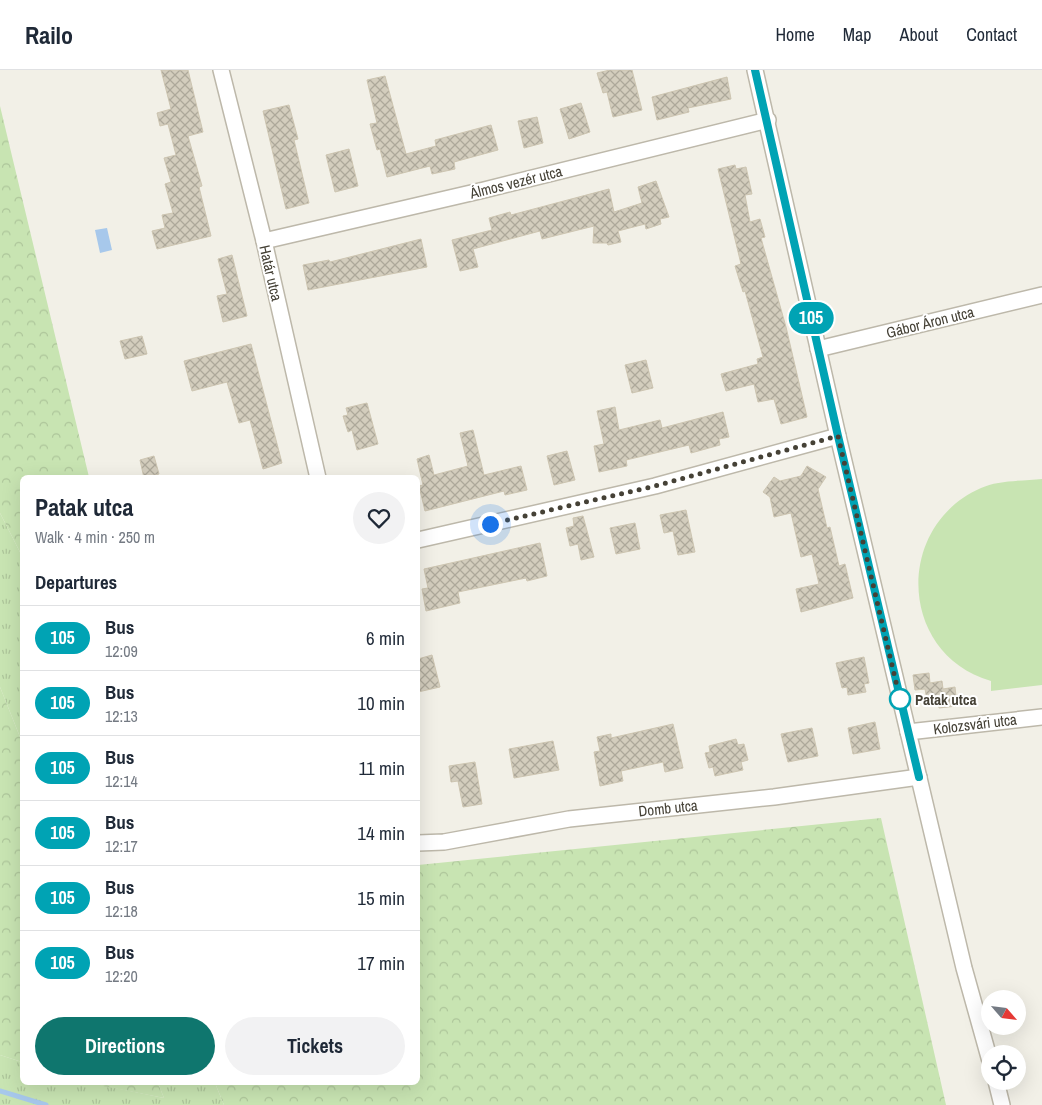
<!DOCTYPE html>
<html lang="en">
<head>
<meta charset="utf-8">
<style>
	body { margin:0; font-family:"Archivo Narrow",sans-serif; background:#f2f2f3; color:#1f2937; height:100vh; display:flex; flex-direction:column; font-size:19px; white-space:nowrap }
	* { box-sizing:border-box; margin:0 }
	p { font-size:16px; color:#747a83 }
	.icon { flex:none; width:28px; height:28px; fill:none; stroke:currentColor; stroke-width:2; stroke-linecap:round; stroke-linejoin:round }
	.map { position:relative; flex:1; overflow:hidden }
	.drawer { position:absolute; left:20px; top:405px; width:400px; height:610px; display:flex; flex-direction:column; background:#fff; border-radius:8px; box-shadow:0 5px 20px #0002 }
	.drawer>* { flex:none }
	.badge { padding:0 10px; border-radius:16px; font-size:18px; line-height:32px }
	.needle { width:32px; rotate:118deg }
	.controls { position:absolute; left:981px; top:920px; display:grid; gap:10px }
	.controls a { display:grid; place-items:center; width:45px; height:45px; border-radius:50%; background:#fff; box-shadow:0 5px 20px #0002; font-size:25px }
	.you { position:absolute; width:25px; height:25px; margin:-12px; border:4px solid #fff; border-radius:50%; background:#1a73e8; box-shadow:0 0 0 8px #1a73e833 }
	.map>.badge { position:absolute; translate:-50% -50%; box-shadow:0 0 0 2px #fff }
	h2 { padding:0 15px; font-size:19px; line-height:45px }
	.round { display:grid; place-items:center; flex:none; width:52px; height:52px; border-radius:26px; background:#f2f2f3 }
	.summary { display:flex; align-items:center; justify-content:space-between; height:85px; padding:0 15px }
	h1 { font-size:24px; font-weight:700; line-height:38px }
	.cta { display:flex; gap:10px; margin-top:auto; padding:10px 15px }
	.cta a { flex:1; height:58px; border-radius:30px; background:#0f766e; color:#fff; font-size:20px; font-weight:700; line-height:58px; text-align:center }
	.cta a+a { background:#f2f2f3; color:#1f2937 }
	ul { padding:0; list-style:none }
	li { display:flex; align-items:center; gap:15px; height:65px; padding:0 15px; border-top:1px solid #e0e1e3 }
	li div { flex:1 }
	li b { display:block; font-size:19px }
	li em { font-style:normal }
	li .badge { min-width:55px; font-weight:700; text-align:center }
	header { display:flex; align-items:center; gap:30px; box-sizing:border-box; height:70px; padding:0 25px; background:#fff; border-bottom:1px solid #e0e1e3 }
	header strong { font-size:24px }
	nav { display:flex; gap:28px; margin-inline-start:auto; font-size:18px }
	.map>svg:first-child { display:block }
	.grass { fill:url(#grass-tufts) }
	.forest { fill:url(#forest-crowns) }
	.park { fill:#c8e4b2 }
	.water { fill:#a7c8eb }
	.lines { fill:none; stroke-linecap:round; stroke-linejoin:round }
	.stream { stroke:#a7c8eb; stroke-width:5 }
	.building { fill:url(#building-cross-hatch); stroke:#cdc5b1 }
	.minor-casing { stroke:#bdb8aa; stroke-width:18 }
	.minor { stroke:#fff; stroke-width:15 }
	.line-casing { stroke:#fff; stroke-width:11 }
	.line { stroke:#00a3b4; stroke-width:8 }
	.walk { stroke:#454136; stroke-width:5; stroke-dasharray:0 9 }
	.stop-dot { fill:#fff; stroke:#00a3b4; stroke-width:2.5 }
	.labels { text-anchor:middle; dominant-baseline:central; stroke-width:4; stroke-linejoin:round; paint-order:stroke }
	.street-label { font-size:15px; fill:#454136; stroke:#fff }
	.stop-label { font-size:15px; font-weight:bold; fill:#454136; stroke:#fff; text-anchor:start }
</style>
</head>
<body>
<header>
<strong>Railo</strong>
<nav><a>Home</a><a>Map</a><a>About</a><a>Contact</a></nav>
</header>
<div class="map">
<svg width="1042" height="1035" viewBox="0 0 1042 1035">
	<defs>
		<pattern id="grass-tufts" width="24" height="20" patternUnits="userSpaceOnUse" patternTransform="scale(1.25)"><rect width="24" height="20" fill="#c8e4b2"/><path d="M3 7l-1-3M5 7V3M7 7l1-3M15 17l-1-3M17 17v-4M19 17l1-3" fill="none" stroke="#adc59a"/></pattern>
		<pattern id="forest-crowns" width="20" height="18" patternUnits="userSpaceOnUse" patternTransform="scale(1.25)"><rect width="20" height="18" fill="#c8e4b2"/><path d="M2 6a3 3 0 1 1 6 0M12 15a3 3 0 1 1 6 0" fill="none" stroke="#adc59a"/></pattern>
		<pattern id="building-cross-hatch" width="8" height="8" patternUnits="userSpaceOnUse" patternTransform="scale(1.25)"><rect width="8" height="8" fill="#d3cdbd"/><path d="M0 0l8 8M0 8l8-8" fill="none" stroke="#ada89a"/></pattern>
	</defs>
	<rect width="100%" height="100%" fill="#f2f0e7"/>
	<g class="grass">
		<path d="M0 443 22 486V672L0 617Z"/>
		<path d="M0 985 22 992V1012L91 1013 164 1028 158 1013H215L224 1035H0Z"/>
	</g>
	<g class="forest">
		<path d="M0 36 89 407 22 408V486L0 443Z"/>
		<path d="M0 617 22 672V992L0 985Z"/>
		<path d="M881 748 946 1035H224L215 1013 418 1012V795Z"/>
		<path d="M91 1013H158L164 1028 98 1015Z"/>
	</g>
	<path class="park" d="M1042 409V615L991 621V611C898 584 894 456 981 418 998 410 1024 411 1042 409Z"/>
	<path class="water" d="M107 158 112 180 100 183 95 160Z"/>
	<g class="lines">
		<path class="stream" d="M0 1021 46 1035"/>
	</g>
	<g class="building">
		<path d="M161 0H188L203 62 188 66 202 116 199 117 211 166 157 179 152 161 165 158 162 145 173 143 165 114 171 112 164 88 176 85 168 54 160 56 157 43 171 39Z"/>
		<path d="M610 0H632L642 40 613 47 607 22 603 23 597 3Z"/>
		<path d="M385 6 406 84 436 76 435 70 491 55 498 80 454 92 455 99 432 104 430 96 387 107 380 79 377 80 370 54 377 53 367 10Z"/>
		<path d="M727 7 731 29 688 38 689 42 657 50 652 27Z"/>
		<path d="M581 33 590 62 569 69 560 39Z"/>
		<path d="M289 35 298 69 294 70 309 133 286 139 263 41Z"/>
		<path d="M537 47 543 73 524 78 518 51Z"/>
		<path d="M349 79 358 116 335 122 326 85Z"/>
		<path d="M735 95 736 99 746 97 752 124 745 125 750 152 760 149 765 167 761 168 786 257 807 347 781 354 774 329 758 332 754 314 726 321 721 304 758 294 757 289 763 287 745 221 743 222 735 196 741 194 718 99Z"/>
		<path d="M656 111 669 147 660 149 661 154 646 159 645 154 618 161 621 172 608 175 607 173H593L594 156 542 169 540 161 473 179 478 197 460 201 452 170 492 160 489 148 510 142 511 145 609 119 614 142 642 133 638 117Z"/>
		<path d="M421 169 427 197 308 220 303 195 329 190 330 192Z"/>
		<path d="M232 185 247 246 223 252 217 226 227 224 218 189Z"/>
		<path d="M142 266 147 284 125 289 120 271Z"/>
		<path d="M251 274 282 393 263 399 250 350 239 353 227 312 192 321 184 291Z"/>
		<path d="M646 290 653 318 632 323 625 295Z"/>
		<path d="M367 333 378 374 357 380 352 360 348 362 343 346 348 345 346 338Z"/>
		<path d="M615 337 619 360 660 350 662 358 723 342 729 367 719 369 720 375 691 383 689 375 626 390 627 396 599 402 594 376 604 374 597 341Z"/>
		<path d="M473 360 484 405 521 396 527 420 505 425 504 421 425 441 419 416 423 415 417 389 429 385 434 405 468 396 460 363Z"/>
		<path d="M567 381 575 410 554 415 547 386Z"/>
		<path d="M154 386 159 404 144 408 140 390Z"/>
		<path d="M807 396 826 407 818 419 827 458 830 457 839 496 845 494 853 528 801 542 796 519 819 514 812 484 801 487 791 443 774 447 770 427 763 422 774 407 780 411 801 406Z"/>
		<path d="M686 440 695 482 678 485 673 461 664 463 660 445Z"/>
		<path d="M583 446 594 487 581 490 578 474 570 476 566 458 574 456 573 448Z"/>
		<path d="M635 453 640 479 616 484 610 458Z"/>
		<path d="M540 473 547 506 527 511 526 508 458 522 460 533 426 541 422 519 428 518 424 499Z"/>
		<path d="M432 585 440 617 418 622V589Z"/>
		<path d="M864 587 869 613 864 614 866 622 848 625 847 617 842 618 836 593Z"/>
		<path d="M929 603 930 613 942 611 943 619 955 617 957 636 939 638 938 628 927 630 925 619 915 620 913 605Z"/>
		<path d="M875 652 880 679 853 684 848 658Z"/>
		<path d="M673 654 683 698 665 702 663 692 621 701 623 711 600 716 594 682 600 681 597 667 611 664V668Z"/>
		<path d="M812 658 818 686 788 692 781 664Z"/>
		<path d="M736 669 738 675 744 674 748 690 741 692 743 700 715 706 713 697 709 698 705 683 710 682 709 676Z"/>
		<path d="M553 671 559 700 514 708 509 679Z"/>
		<path d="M475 692 482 734 463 737 458 711 451 712 449 696Z"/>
	</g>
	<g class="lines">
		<defs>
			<g id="minor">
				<path d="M221 0 264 171 318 408"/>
				<path d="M755 0 838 366 964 898 990 991"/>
				<path d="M264 171 484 120 768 50"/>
				<path d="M818 279 1042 225"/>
				<path d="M418 470 655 416 838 366"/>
				<path d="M908 662 1042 647"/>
				<path d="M418 773 444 772 569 749 774 727 919 707"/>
				<path d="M996 1011 1002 1035"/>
			</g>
		</defs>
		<use href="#minor" class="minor-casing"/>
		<use href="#minor" class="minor"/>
	</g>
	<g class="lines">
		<defs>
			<path id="line" d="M755 0 838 366 919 707"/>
		</defs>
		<use href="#line" class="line-casing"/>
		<use href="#line" class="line"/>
		<path class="walk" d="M490 454 655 416 838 366 900 629"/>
	</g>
	<circle class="stop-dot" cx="900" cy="629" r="10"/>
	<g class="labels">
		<g class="street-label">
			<text transform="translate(516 112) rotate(-14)">Álmos vezér utca</text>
			<text transform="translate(271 203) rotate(77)">Határ utca</text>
			<text transform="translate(930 252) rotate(-14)">Gábor Áron utca</text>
			<text transform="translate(975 654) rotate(-7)">Kolozsvári utca</text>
			<text transform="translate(668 738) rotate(-6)">Domb utca</text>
		</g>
		<g class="stop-label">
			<text x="915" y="629">Patak utca</text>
		</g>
	</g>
</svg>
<div class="controls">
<a><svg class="needle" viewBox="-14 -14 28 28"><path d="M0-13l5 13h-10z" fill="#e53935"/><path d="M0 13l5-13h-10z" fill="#747a83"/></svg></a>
<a><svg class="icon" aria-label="locate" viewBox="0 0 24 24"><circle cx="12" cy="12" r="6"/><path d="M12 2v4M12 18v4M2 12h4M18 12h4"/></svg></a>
</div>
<div class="you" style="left:490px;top:454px"></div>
<b class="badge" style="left:811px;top:248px;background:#00a3b4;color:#fff">105</b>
<section class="drawer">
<div class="summary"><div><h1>Patak utca</h1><p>Walk · 4 min · 250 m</p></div><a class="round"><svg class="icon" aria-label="heart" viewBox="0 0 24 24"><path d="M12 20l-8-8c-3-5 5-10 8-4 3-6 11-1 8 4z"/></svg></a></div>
<h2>Departures</h2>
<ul>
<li><span class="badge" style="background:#00a3b4;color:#fff">105</span><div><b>Bus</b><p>12:09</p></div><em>6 min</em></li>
<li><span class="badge" style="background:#00a3b4;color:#fff">105</span><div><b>Bus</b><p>12:13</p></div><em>10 min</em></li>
<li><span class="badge" style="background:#00a3b4;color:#fff">105</span><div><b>Bus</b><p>12:14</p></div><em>11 min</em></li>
<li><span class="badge" style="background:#00a3b4;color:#fff">105</span><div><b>Bus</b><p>12:17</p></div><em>14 min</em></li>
<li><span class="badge" style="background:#00a3b4;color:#fff">105</span><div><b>Bus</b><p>12:18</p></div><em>15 min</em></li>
<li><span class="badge" style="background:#00a3b4;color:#fff">105</span><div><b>Bus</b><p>12:20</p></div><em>17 min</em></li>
</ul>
<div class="cta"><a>Directions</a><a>Tickets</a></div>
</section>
</div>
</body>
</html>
